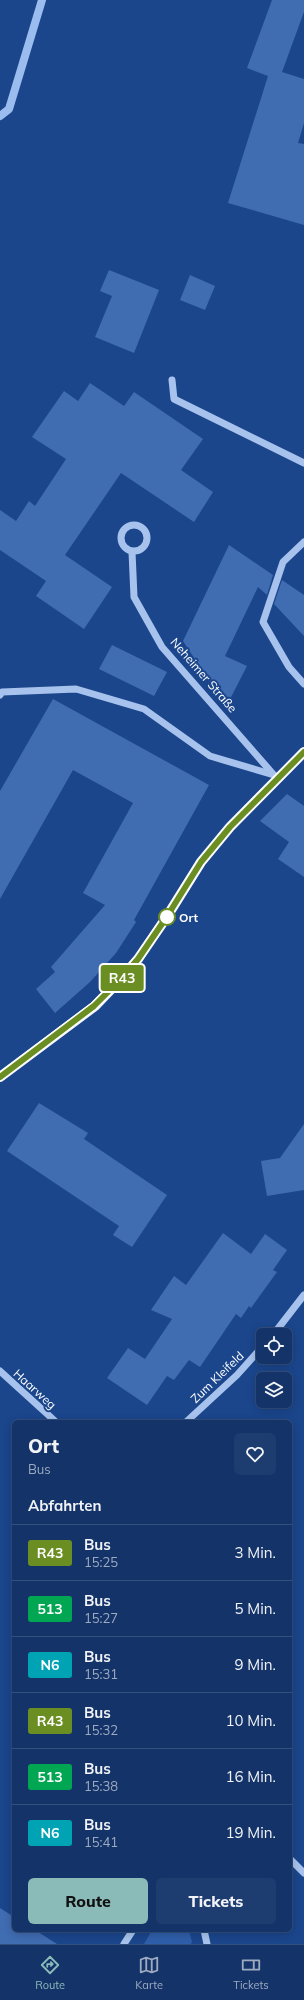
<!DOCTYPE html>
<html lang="de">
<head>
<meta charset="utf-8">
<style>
	body { margin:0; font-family:Mulish,sans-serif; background:#1d3c6f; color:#f1f3f6; height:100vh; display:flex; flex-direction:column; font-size:15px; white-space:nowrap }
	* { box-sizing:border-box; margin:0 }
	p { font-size:13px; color:#9daac0 }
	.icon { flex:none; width:22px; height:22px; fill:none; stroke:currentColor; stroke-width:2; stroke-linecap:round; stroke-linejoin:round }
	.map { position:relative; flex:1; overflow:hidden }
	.drawer { position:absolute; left:12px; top:1420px; width:280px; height:512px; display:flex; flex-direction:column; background:#143469; border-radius:6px; box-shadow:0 2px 10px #0003,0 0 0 1px #334f7d }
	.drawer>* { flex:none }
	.badge { padding:0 8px; border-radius:3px; font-size:14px; line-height:26px }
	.buttons { position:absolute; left:256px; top:1328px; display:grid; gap:8px }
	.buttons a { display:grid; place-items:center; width:36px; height:36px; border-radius:6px; background:#143469; box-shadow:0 2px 10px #0003,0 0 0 1px #334f7d; font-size:20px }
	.map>.badge { position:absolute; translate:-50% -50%; box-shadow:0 0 0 2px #fff }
	h2 { padding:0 16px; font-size:15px; line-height:36px }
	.round { display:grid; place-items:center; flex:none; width:42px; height:42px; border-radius:6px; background:#1d3c6f }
	.headline { display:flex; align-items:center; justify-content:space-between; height:68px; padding:0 16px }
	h1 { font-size:19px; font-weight:800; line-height:30px }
	.cta { display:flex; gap:8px; margin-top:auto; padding:8px 16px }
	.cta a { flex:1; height:46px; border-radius:6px; background:#8bbbb9; color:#111; font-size:16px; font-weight:800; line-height:46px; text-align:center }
	.cta a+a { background:#1d3c6f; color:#f1f3f6 }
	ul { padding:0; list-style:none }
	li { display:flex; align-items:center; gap:12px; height:56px; padding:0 16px; border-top:1px solid #334f7d }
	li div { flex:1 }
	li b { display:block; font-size:15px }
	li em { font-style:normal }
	li .badge { min-width:44px; font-weight:700; text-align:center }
	.dock { display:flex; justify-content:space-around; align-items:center; height:56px; border-top:1px solid #334f7d; background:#143469; font-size:11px; color:#9daac0 }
	.dock a { display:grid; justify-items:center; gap:2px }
	.dock .on { color:#8bbbb9 }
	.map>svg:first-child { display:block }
	.green { fill:#2f5eaa }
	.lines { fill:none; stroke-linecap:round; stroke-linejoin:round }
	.stream { stroke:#9abcef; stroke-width:8 }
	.building { fill:#406cb2 }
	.minor { stroke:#a7c3ed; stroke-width:7 }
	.major { stroke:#edf3ff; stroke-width:10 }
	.line-casing { stroke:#fff; stroke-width:9 }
	.line { stroke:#6b8e23; stroke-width:6 }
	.stop-dot { fill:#fff; stroke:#6b8e23; stroke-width:2 }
	.labels { text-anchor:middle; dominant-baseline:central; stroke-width:4; stroke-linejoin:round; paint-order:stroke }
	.street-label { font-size:12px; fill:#fff; stroke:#1b468c }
	.stop-label { font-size:12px; font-weight:bold; fill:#fff; stroke:#1b468c; text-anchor:start }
</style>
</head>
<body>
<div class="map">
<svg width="304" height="1944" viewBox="0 0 304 1944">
	<rect width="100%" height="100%" fill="#1b468c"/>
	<path class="green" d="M152 1930H189L192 1942 191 1944H144Z"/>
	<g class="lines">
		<path class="stream" d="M0 116 9 109 42 0"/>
	</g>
	<g class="building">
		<path d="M272 0H304V12L282 72 304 79V123L298 143 304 144V225L228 203 268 76 247 68Z"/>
		<path d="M109 270 159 290 134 353 95 337 112 296 100 291Z"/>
		<path d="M190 275 215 286 205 310 180 300Z"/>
		<path d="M90 383 124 406 134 392 203 439 181 470 213 492 194 522 121 473 65 555 112 587 84 629 36 596 46 581 0 550V510L16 521 29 501 35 506 66 459 32 437 64 391 78 401Z"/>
		<path d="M229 545 273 575 267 595 258 587 225 656 247 666 227 705 211 684 183 641Z"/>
		<path d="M282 580 304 595V636L274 604Z"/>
		<path d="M112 645 167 672 154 696 99 669Z"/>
		<path d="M53 699 209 785 134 920 136 922 116 953 90 982 55 1013 36 989 55 972 51 967 105 905 83 893 133 803 73 770 0 899V791Z"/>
		<path d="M287 794 304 806V877L278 859 289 842 260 821Z"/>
		<path d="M39 1103 88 1133 84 1139 167 1195 132 1247 113 1235 119 1226 7 1151Z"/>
		<path d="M304 1124V1190L267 1196 261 1161 280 1158Z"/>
		<path d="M223 1233 251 1254 265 1234 287 1250 273 1270 277 1272 251 1308 249 1306 241 1318 236 1314 200 1367 189 1360 174 1380 167 1376 147 1405 107 1378 128 1348 145 1359 172 1319 151 1310 174 1276 186 1285Z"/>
		<path d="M0 1908 14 1917V1930H35L57 1944H0Z"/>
	</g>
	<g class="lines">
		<g class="minor">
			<path d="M172 380 174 399 304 463"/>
			<circle cx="134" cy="538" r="13"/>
			<path d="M304 542 283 562 263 622 289 667 304 684"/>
			<path d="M132 552 134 597 162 647 273 774"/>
			<path d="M0 695 2 692 76 689 144 709 210 756 274 775"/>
			<path d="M273 1335 304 1295"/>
			<path d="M0 1371 56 1422"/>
			<path d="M186 1422 237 1375 263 1346"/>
			<path d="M290 1859 304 1873"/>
			<path d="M204 1930 207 1944"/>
			<path d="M124 1944 133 1930"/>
		</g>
		<path class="major" d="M0 1077 95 1006 118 982 138 959 166 918 201 862 230 827 304 752"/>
	</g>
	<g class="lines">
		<defs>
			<path id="line" d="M0 1077 94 1006 118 982 138 959 166 918 201 862 230 827 304 752"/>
		</defs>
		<use href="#line" class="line-casing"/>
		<use href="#line" class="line"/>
	</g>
	<circle class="stop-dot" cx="167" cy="917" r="8"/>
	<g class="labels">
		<g class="street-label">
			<text transform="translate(204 675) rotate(49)">Neheimer Straße</text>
			<text transform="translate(217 1377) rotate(-44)">Zum Kleifeld</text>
			<text transform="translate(35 1389) rotate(42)">Haarweg</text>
		</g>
		<g class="stop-label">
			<text x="179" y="917">Ort</text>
		</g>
	</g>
</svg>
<div class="buttons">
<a><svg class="icon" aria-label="locate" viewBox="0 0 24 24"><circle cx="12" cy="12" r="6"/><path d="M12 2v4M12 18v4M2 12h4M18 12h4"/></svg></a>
<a><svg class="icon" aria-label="layers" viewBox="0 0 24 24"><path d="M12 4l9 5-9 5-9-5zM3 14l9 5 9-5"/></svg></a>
</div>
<b class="badge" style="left:122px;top:978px;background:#6b8e23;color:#fff">R43</b>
<section class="drawer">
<div class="headline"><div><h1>Ort</h1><p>Bus</p></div><a class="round"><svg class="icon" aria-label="heart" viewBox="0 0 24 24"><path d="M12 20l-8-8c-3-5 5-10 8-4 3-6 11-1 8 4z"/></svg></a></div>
<h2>Abfahrten</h2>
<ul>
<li><span class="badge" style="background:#6b8e23;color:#fff">R43</span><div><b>Bus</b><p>15:25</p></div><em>3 Min.</em></li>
<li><span class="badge" style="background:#00a651;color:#fff">513</span><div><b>Bus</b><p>15:27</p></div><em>5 Min.</em></li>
<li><span class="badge" style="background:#00a3b4;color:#fff">N6</span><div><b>Bus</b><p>15:31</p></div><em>9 Min.</em></li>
<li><span class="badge" style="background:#6b8e23;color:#fff">R43</span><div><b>Bus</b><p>15:32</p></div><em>10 Min.</em></li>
<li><span class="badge" style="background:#00a651;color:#fff">513</span><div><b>Bus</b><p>15:38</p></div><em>16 Min.</em></li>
<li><span class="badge" style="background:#00a3b4;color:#fff">N6</span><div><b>Bus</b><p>15:41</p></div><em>19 Min.</em></li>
</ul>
<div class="cta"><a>Route</a><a>Tickets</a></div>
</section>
</div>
<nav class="dock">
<a class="on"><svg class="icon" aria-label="directions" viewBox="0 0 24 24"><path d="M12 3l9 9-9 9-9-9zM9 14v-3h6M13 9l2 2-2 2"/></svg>Route</a>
<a><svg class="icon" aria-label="map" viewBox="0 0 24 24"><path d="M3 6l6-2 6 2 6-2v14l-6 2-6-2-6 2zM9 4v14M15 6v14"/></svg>Karte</a>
<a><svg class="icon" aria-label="tickets" viewBox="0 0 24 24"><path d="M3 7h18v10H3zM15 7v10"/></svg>Tickets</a>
</nav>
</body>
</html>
